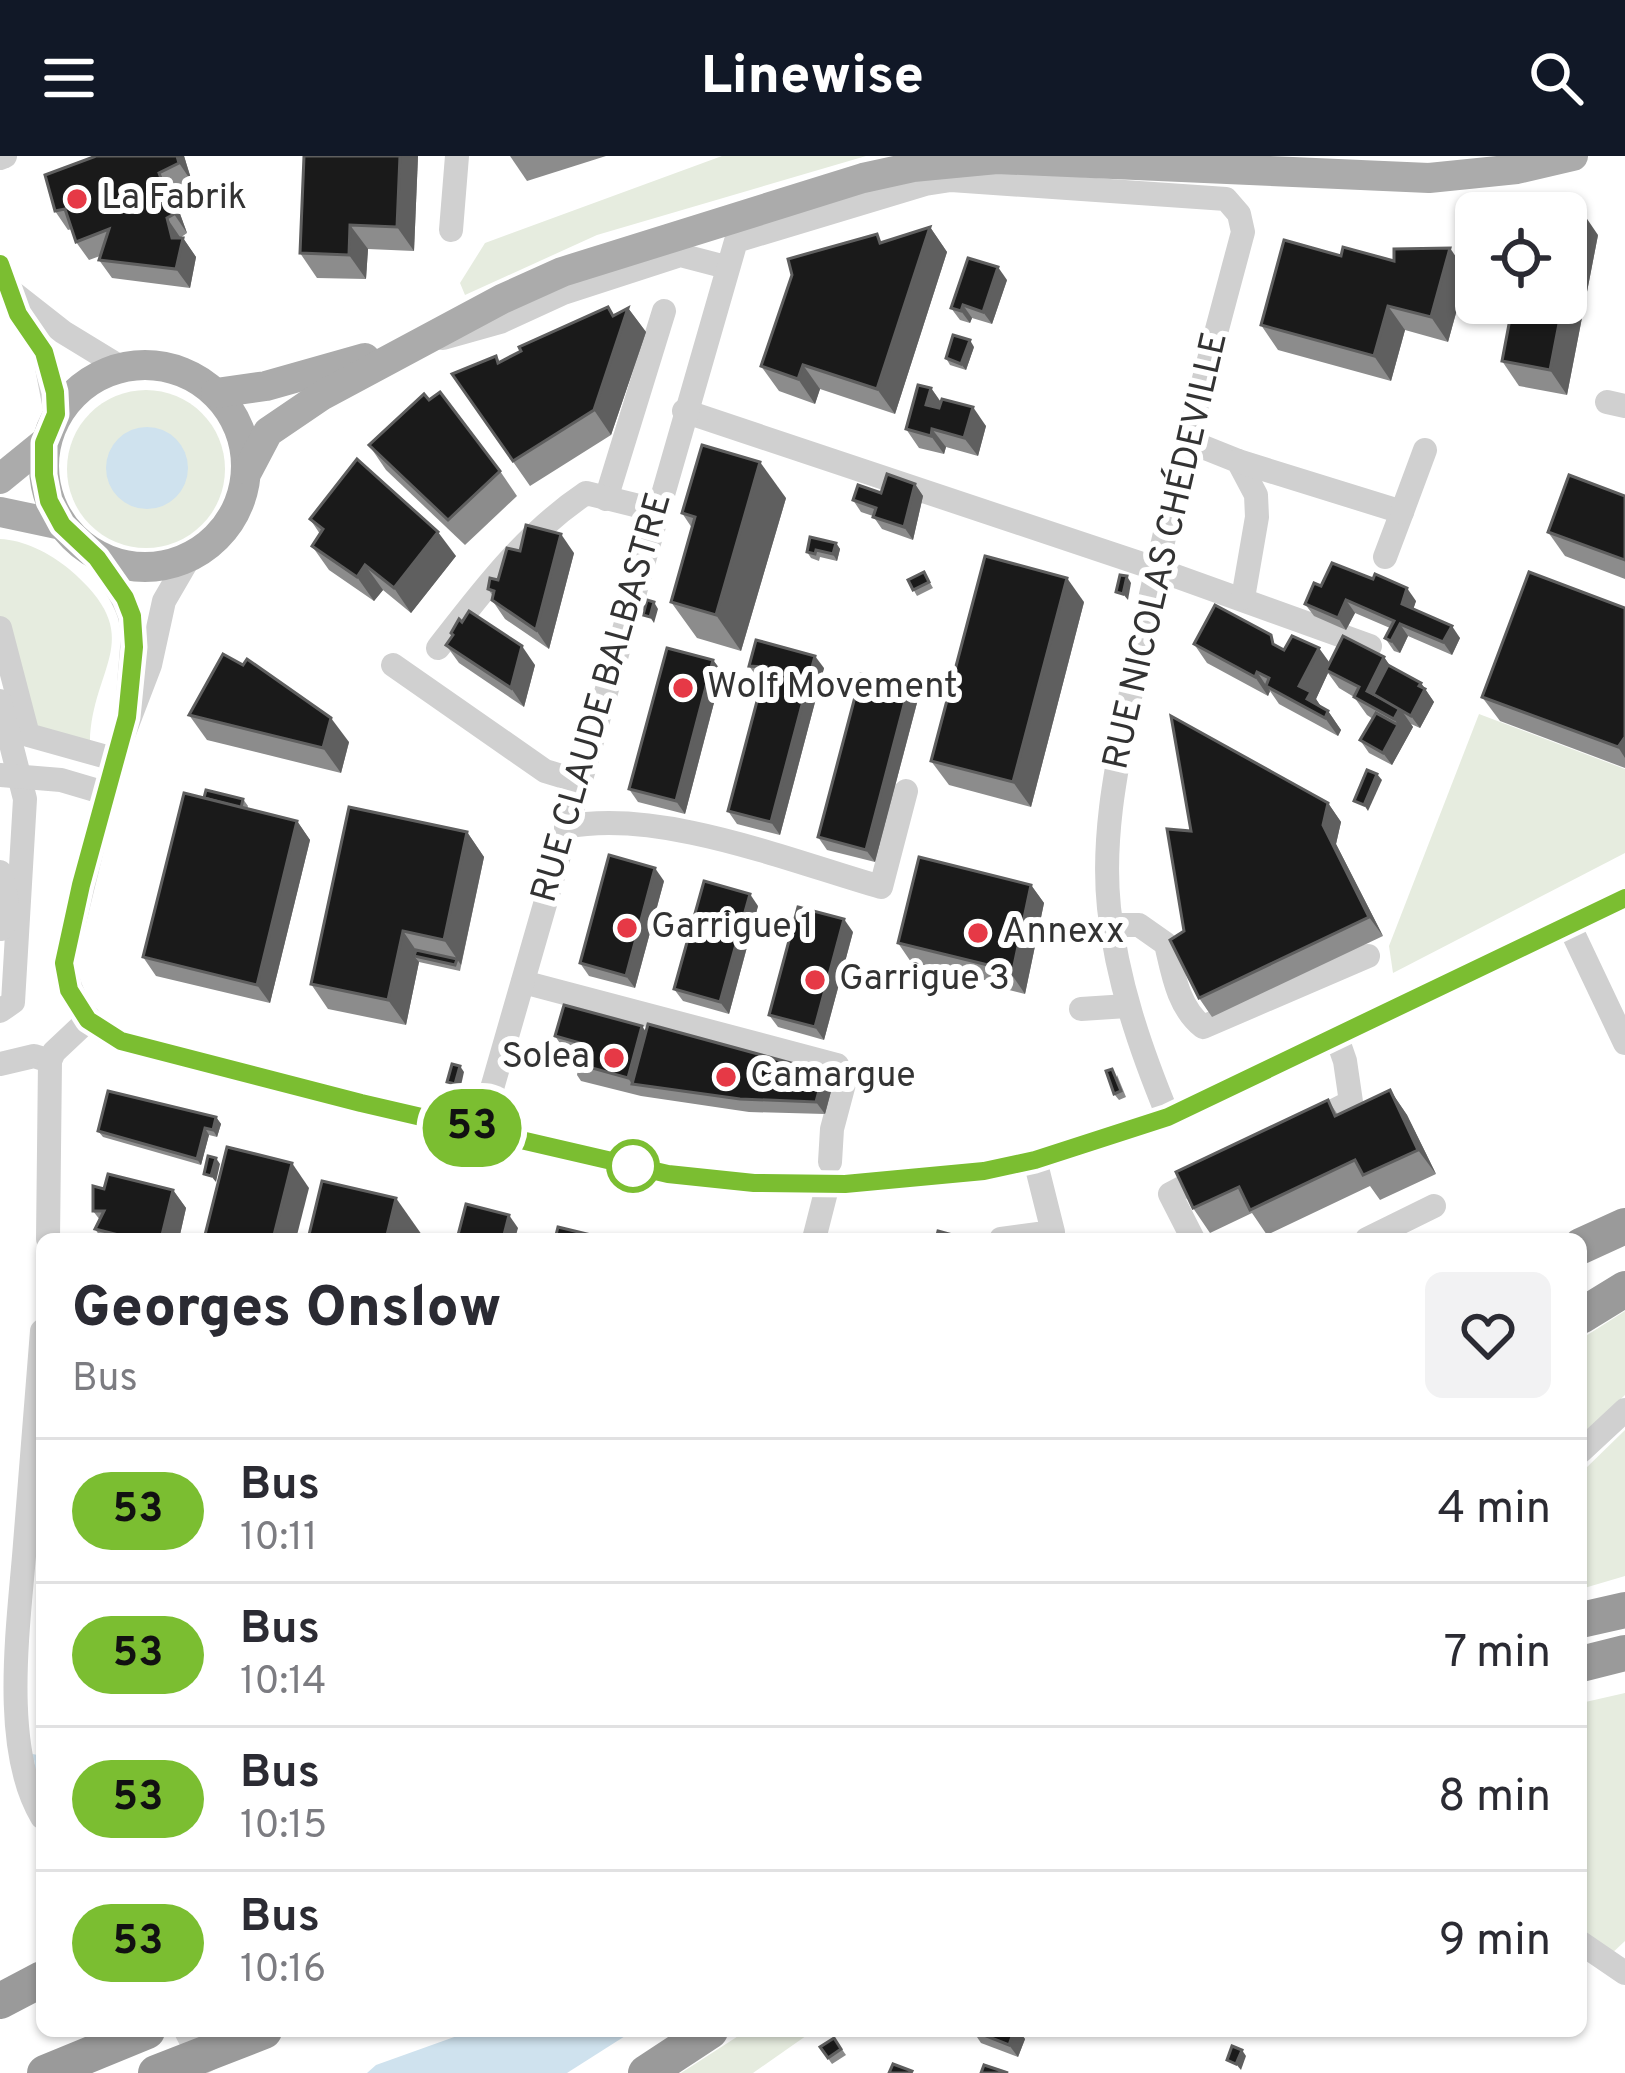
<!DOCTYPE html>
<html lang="fr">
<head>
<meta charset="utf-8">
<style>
	body { margin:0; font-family:Overpass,sans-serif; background:#f2f2f3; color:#2b2b33; height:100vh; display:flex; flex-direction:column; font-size:45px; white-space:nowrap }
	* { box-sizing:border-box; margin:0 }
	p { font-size:39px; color:#7c7c81 }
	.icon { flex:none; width:66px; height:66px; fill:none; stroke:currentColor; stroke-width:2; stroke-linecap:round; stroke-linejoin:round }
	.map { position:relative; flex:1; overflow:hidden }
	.side { position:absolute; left:36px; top:1077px; width:1551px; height:804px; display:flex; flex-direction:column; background:#fff; border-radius:18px; box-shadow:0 3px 9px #0004 }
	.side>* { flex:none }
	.badge { padding:0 24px; border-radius:39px; font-size:42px; line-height:78px }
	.fabs { position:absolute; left:1455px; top:36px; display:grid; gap:24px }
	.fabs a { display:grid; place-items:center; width:132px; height:132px; border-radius:18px; background:#fff; box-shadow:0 3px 9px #0004; font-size:60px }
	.map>.badge { position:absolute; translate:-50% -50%; box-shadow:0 0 0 6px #fff }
	.round { display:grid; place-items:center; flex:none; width:126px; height:126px; border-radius:18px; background:#f2f2f3 }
	.head { display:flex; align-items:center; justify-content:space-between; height:204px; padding:0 36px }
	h1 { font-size:57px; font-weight:800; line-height:90px }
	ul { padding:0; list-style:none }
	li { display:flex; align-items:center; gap:36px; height:144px; padding:0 36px; border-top:3px solid #e1e1e2 }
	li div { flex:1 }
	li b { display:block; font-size:45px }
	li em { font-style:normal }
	li .badge { min-width:132px; font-weight:700; text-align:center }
	header { display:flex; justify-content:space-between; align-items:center; height:156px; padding:0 36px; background:#111827; color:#fff; font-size:54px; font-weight:800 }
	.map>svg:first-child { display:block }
	.green { fill:#e6ecdf }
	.water { fill:#cfe2ee }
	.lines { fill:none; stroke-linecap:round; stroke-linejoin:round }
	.stream { stroke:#cfe2ee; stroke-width:6 }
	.minor-tunnel { stroke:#d6d6d6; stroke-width:24; stroke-dasharray:24 12; stroke-linecap:butt }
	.minor { stroke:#d0d0d0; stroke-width:24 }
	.major { stroke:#ababab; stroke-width:30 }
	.highway { stroke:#9a9a9a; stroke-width:36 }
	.wall { fill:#8c8c8c }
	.shaded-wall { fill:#5f5f5f }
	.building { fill:#1a1a1a; stroke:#5f5f5f; stroke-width:3 }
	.line-casing { stroke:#fff; stroke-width:27 }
	.line { stroke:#7bbe31; stroke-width:18 }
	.poi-dot { fill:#e63946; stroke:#fff; stroke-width:4.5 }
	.stop-dot { fill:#fff; stroke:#7bbe31; stroke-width:6 }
	.labels { text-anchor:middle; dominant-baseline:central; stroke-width:12; stroke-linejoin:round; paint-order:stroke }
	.poi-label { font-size:36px; fill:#333; stroke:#fff; text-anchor:start }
	.street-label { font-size:36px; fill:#333; stroke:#fff }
</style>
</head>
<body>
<header><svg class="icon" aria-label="menu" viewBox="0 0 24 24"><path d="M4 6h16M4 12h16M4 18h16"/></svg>Linewise<svg class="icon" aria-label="search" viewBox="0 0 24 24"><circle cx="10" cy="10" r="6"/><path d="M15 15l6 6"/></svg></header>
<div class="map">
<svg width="1625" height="1917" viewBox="0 0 1625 1917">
	<rect width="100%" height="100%" fill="#fff"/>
	<g class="green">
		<path d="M722 0H866L597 79 465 139 460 127 485 87Z"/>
		<circle cx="146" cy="313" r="79"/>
		<path d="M0 383C24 384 50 397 69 413 150 482 92 508 90 586L15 571 0 487Z"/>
		<path d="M1479 558 1625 613V697L1393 817 1389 790Z"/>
		<path d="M1625 1155V1239L1581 1281V1183Z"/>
		<path d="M1625 1274V1420L1581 1433V1317Z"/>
		<path d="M1625 1537V1785L1610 1799 1581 1776V1547Z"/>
		<path d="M746 1875H813L753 1917H681Z"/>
	</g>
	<g class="water">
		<circle cx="147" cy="312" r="41"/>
		<path d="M471 1875H633L567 1917H367L376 1909Z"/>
	</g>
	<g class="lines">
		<path class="stream" d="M27 1600 37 1602 40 1632"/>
		<path class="minor-tunnel" d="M186 1875 208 1917"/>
		<g class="minor">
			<path d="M0 2 5 0"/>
			<path d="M451 74 457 0"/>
			<path d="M0 108 18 158 44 196 56 258"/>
			<path d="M12 136 63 176 122 212"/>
			<path d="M443 182 500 166 563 137 680 99 726 111"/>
			<path d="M1607 246 1625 250"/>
			<path d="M684 255 1142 408 1370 490"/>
			<path d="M1188 285 1238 305 1256 339 1257 361 1243 442"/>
			<path d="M1238 305 1402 356 1385 401"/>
			<path d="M606 343 664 155"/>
			<path d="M1402 356 1425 294"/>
			<path d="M97 402C146 471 131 469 128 547"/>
			<path d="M189 402 164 445 150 509 114 603 64 807C70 844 87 869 121 885L361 947 668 1018 754 1027 845 1028 984 1015 1035 1004 1168 960 1625 742"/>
			<path d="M0 472 28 579 114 603"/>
			<path d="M438 492C483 434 525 378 586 337L655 354"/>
			<path d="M393 509 545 615 578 625"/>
			<path d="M0 545 25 643 13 846 0 855"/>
			<path d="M0 619 61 624 105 637"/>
			<path d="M566 671C659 652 790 705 881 731L906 635"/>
			<path d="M0 716C5 736 13 755 1 773"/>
			<path d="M1112 769H1139L1166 788C1173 818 1178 851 1203 871L1368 800"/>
			<path d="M1570 771 1625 887"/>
			<path d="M523 826 837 909 845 924 832 973 830 1006"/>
			<path d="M1081 853 1127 850"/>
			<path d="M0 908 34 900 50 905"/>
			<path d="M1306 969 1351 946 1345 905 1337 882"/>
			<path d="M480 974 736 85 925 28 951 24 1226 43 1239 58 1243 76C1203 226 1162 374 1133 526 1119 600 1101 676 1109 752 1117 825 1140 892 1168 960"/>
			<path d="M48 1083 50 905 54 896 88 864"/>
			<path d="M814 1083 828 1028"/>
			<path d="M1001 1083 1053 1076 1035 1004"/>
			<path d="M1193 1083 1170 1038 1210 1017"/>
			<path d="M1367 1083 1434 1050"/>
			<path d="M42 1175C36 1246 30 1317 25 1388 19 1467 0 1591 42 1661"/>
			<path d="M1581 1295 1625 1254"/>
			<path d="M1581 1787 1625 1817"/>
		</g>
		<g class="major">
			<circle cx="145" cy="310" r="101"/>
			<path d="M216 237 266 230 365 202"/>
			<path d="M248 314 268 276 321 240 502 143 562 116 863 22 913 11 997 3 1429 22 1517 13 1573 0"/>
			<path d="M0 323 44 287"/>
			<path d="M0 356 62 369"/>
		</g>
		<g class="highway">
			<path d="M1581 1090 1625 1070"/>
			<path d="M1581 1160 1625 1133"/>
			<path d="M1581 1464 1625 1454"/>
			<path d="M1581 1508 1625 1497"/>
			<path d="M0 1845 42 1823"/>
			<path d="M45 1917 147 1875"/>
			<path d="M156 1917 264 1875"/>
			<path d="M646 1917 710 1875"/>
		</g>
	</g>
	<g class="wall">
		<path d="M96 0H184L192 26 172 36 187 77 180 82H183L196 101 190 132 112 122 99 104 100 100 89 104 76 86 72 73 68 74 55 55Z"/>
		<path d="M418 0 414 95 368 93 366 123 317 122 300 97Z"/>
		<path d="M510 0H606L527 25Z"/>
		<path d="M930 71 947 96 895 258 820 233 815 248 779 235 761 210 882 86Z"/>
		<path d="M1598 79 1567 239 1519 230 1502 205Z"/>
		<path d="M1341 100 1394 105 1467 117 1448 186 1405 174 1391 225 1278 194 1261 169Z"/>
		<path d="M1007 124 992 168 972 162 970 167 960 164 951 152Z"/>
		<path d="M628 152 646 176 611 279 530 330 452 218 496 200 500 206Z"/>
		<path d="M974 191 966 214 950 209 946 202Z"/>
		<path d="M931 232 941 246 986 270 978 300 946 291 944 298 919 292 906 273Z"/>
		<path d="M369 289 500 315 517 340 465 389 386 314Z"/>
		<path d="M915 328 923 340 913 384 882 373 873 360 861 356 853 344Z"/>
		<path d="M1625 340V423L1565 400 1548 376Z"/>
		<path d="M786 342 741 495 697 482 671 446 692 372 682 357Z"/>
		<path d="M310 363 456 400 411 457 383 434 374 445 329 414 312 390 320 378Z"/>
		<path d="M836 387 840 393 837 405 820 401 819 405 811 402 807 396Z"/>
		<path d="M520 395 574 397 549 493 505 463 492 444 493 440 488 433 498 424Z"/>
		<path d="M924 416 933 432 917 440 908 424Z"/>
		<path d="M1321 430 1416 445 1413 453 1460 482 1452 499 1408 480 1400 497 1394 495 1385 482 1390 472 1355 457 1346 474 1314 460 1305 448Z"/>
		<path d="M1084 446 1031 651 949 629 931 605Z"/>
		<path d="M1625 452V612L1500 565 1482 541Z"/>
		<path d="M1194 488 1279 491 1330 507 1384 501 1390 510 1421 527 1434 546 1420 572 1411 568 1413 571 1392 609 1369 597 1360 584 1373 563 1367 559 1354 541 1339 532 1328 517 1316 543 1321 551 1328 555 1341 574 1338 580 1279 548 1270 535 1268 540 1207 507Z"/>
		<path d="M446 489 535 509 524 551 459 507Z"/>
		<path d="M713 504 722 516 685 658 638 646 629 633Z"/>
		<path d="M749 510 824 512 780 679 737 668 728 655 763 523 758 522Z"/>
		<path d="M918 543 875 706 827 694 818 681Z"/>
		<path d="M189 559 349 586 341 617 207 584Z"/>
		<path d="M204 642 243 643 248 650 247 653 297 665 310 684 270 847 156 820 143 801Z"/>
		<path d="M1328 647 1341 666 1336 688 1383 780 1212 861 1199 842 1184 775Z"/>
		<path d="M467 676 484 701 460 815 419 806 406 869 328 853 311 828Z"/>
		<path d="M664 725 635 832 589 820 580 807Z"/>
		<path d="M1031 729 1044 747 1025 838 1005 833 1001 828 911 806 898 787Z"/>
		<path d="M758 750 729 858 683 845 674 833Z"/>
		<path d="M853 776 824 884 778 871 769 859Z"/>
		<path d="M646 876 824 916 833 928 825 958 749 956 641 940 581 925 577 919 578 913 574 907 576 901 568 899 555 880Z"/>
		<path d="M1117 919 1126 941 1119 944 1114 938Z"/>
		<path d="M1390 934 1407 959 1436 1018 1380 1044 1370 1030 1267 1079 1252 1057 1210 1077 1193 1052 1328 944 1338 959Z"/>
		<path d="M216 961 221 968 217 981 209 979 201 1009 103 981 98 975Z"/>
		<path d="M104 1033 173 1034 186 1052 179 1083H102L95 1073 100 1064 93 1055Z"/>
		<path d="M905 1875H930L927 1881Z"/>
		<path d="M973 1875H1019L1025 1883 1018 1901 981 1887Z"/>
		<path d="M834 1882 846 1899 832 1908 820 1891Z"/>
	</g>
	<g class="shaded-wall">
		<path d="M177 0H184L192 26 179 7Z"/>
		<path d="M400 0H418L414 95 397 71Z"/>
		<path d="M159 17 172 36 187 77 174 58Z"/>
		<path d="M1581 54 1598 79 1567 239 1550 214 1563 147H1566V131Z"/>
		<path d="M167 62 180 81 182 88 183 82 196 101 190 132 176 113 172 82Z"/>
		<path d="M350 69 368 93 366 123 349 99Z"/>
		<path d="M930 71 947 96 895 258 877 233Z"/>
		<path d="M1450 92 1467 117 1448 186 1431 161Z"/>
		<path d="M998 111 1007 124 992 168 983 156Z"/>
		<path d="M963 149 972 162 970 167 961 155Z"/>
		<path d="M1388 150 1405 174 1391 225 1374 200Z"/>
		<path d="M608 151 622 170 628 152 646 176 611 279 594 254Z"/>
		<path d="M970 184 974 191 966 214 961 208Z"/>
		<path d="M803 209 820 233 815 248 798 223Z"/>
		<path d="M931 232 944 251 939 268 926 249Z"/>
		<path d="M973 251 986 270 978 300 964 282Z"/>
		<path d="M932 273 946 291 944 298 931 280Z"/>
		<path d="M760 306 786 342 741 495 716 459Z"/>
		<path d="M915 328 923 340 913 384 904 371Z"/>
		<path d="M438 376 456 400 411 457 394 432Z"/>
		<path d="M561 378 574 397 549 493 536 474Z"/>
		<path d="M836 387 840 393 837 405 833 398Z"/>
		<path d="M365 409 383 434 374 445 357 421Z"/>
		<path d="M1127 420 1131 427 1128 444 1123 438Z"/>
		<path d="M1067 422 1084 446 1031 651 1013 626Z"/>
		<path d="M1407 432 1416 445 1411 460 1402 448Z"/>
		<path d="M1346 444 1355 457 1346 474 1338 462Z"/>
		<path d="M654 446 658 453 654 467 650 461Z"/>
		<path d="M1400 468 1408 480 1400 497 1391 485Z"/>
		<path d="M1452 470 1460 482 1452 499 1443 486Z"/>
		<path d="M522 490 535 509 524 551 511 532Z"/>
		<path d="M1319 492 1332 510 1326 514 1328 517 1316 543 1324 555 1317 557 1299 530Z"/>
		<path d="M815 500 824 512 780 679 771 666Z"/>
		<path d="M1384 501 1397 520 1383 547 1367 535Z"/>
		<path d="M713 504 722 516 685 658 676 645Z"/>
		<path d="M1257 516 1270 535 1268 540 1255 521Z"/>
		<path d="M1421 527 1434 546 1420 572 1411 560Z"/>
		<path d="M909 530 918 543 875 706 866 694Z"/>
		<path d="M1400 552 1413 571 1392 609 1383 597 1398 569 1394 563Z"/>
		<path d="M1328 555 1341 574 1338 580 1325 562Z"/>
		<path d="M331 562 349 586 341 617 323 592Z"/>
		<path d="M1625 581V602L1618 591Z"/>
		<path d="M1377 618 1382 624 1368 655 1364 649Z"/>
		<path d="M1328 647 1341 666 1336 688 1383 780 1369 761 1323 669Z"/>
		<path d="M297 665 310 684 270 847 257 829Z"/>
		<path d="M467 676 484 701 461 809 444 784Z"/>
		<path d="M655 712 664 725 635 832 626 820Z"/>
		<path d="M1031 729 1044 747 1025 838 1012 819Z"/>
		<path d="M750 738 758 750 729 858 720 846Z"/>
		<path d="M844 763 853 776 824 884 815 871Z"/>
		<path d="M403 775 420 800H414L419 806 406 869 388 844Z"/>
		<path d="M642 870 655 889 632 928 628 922Z"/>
		<path d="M460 910 464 916 460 934 455 928Z"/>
		<path d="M824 916 833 928 825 958 816 946Z"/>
		<path d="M1390 934 1407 959 1436 1018 1418 994Z"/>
		<path d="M216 961 221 968 217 981 213 974Z"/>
		<path d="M205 972 209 979 201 1009 197 1003Z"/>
		<path d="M216 1002 220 1008 216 1026 211 1020Z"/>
		<path d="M292 1007 309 1032 296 1083H273Z"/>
		<path d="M173 1034 186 1052 179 1083H161Z"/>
		<path d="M396 1042 422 1079 421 1083H386Z"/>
		<path d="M509 1059 518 1072 515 1083 504 1079Z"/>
		<path d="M1014 1875H1019L1025 1883 1018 1901 1009 1889Z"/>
		<path d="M1242 1894 1246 1900 1241 1914 1236 1908Z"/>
	</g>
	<g class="building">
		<path d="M96 0H177L179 7 159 17 174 58 167 62 172 82H183L176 113 99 104 109 73 76 86 65 53 55 55 45 19Z"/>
		<path d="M304 0H400L397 71 350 69 349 99 300 97Z"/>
		<path d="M1533 45 1581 54 1566 131V57H1531Z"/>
		<path d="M930 71 877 233 803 209 798 223 761 210 792 119 788 103 877 78 880 87Z"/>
		<path d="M1284 84 1341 100 1343 91 1394 105V93L1450 92 1431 161 1388 150 1374 200 1261 169Z"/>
		<path d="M968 102 998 111 983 156 963 149 961 155 951 152Z"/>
		<path d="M1513 147H1563L1550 214 1502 205Z"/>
		<path d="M608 151 613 160 628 152 594 254 513 305 452 218 496 200 498 207 521 195 519 191Z"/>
		<path d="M953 179 970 184 961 208 946 202Z"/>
		<path d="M918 229 931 232 926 249 939 252 942 243 973 251 964 282 932 273 931 280 906 273Z"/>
		<path d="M440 236 500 315 448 364 369 289 424 238 429 244Z"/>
		<path d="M702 289 760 306 716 459 671 446 695 361 682 357Z"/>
		<path d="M357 303 438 376 394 432 365 409 357 421 312 390 323 373 310 363Z"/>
		<path d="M887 318 915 328 904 371 873 361 876 352 853 344 858 329 881 337Z"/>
		<path d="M1569 319 1625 340V404L1548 376Z"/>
		<path d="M526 369 561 378 536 474 492 444 494 435 488 433 490 422 498 424 507 392 520 395Z"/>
		<path d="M810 381 836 387 833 398 816 394 815 398 807 396Z"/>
		<path d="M985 400 1067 422 1013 626 931 605Z"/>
		<path d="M1332 407 1373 423 1375 418 1407 432 1402 448 1452 470 1443 486 1400 468 1391 485 1385 482 1394 465 1346 444 1338 462 1305 448 1314 427 1321 430Z"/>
		<path d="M924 416 929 426 913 434 908 424Z"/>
		<path d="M1529 416 1625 452V581L1618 591 1482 541Z"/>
		<path d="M1120 419 1127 420 1123 438 1116 436Z"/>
		<path d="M647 444 654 446 650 461 643 459Z"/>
		<path d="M1215 449 1271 479 1273 488 1284 494 1292 480 1319 492 1299 530 1311 536 1307 543 1328 555 1325 562 1266 530 1269 522 1257 516 1255 521 1194 488Z"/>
		<path d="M469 455 522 490 511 532 446 489 453 479 451 477 459 463 462 466Z"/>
		<path d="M1343 480 1384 501 1367 535 1400 552 1394 563 1354 541 1359 531 1326 514Z"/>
		<path d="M756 484 815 500 771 666 728 655 766 511 749 510Z"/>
		<path d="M667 492 713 504 676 645 629 633Z"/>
		<path d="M223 498 243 509 247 503 331 562 323 592 189 559Z"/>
		<path d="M1388 509 1421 527 1419 530 1425 533 1411 560 1373 538Z"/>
		<path d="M861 518 909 530 866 694 818 681Z"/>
		<path d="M1376 557 1398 569 1383 597 1360 584Z"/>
		<path d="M1171 560 1328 647 1323 669 1369 761 1199 842 1170 784 1184 775 1167 673 1191 675Z"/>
		<path d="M1367 614 1377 618 1364 649 1354 645Z"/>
		<path d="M206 634 243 643 241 652 204 642Z"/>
		<path d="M184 637 297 665 257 829 143 801Z"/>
		<path d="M349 651 467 676 444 784 403 775 388 844 311 828Z"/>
		<path d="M609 699 655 712 626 820 580 807Z"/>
		<path d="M919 701 1031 729 1012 819 992 814V810L898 787Z"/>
		<path d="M704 725 750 738 720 846 674 833Z"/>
		<path d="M798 751 844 763 815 871 769 859Z"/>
		<path d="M416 794 457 803 455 809 414 800Z"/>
		<path d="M564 849 642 870 628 922 574 907 580 887 555 880Z"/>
		<path d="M648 868 824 916 816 946 740 943 632 928Z"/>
		<path d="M452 908 460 910 455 928 447 926Z"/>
		<path d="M1112 913 1121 935 1114 938 1106 915Z"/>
		<path d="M1390 934 1418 994 1363 1019 1355 1004 1250 1054 1239 1031 1193 1052 1176 1016 1328 944 1335 960Z"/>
		<path d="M108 935 216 961 213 974 205 972 197 1003 98 975Z"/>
		<path d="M227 991 292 1007 273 1083H204Z"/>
		<path d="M208 1000 216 1002 211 1020 204 1018Z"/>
		<path d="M108 1018 173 1034 161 1083H134L95 1073 104 1055H93V1030L104 1033Z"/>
		<path d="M322 1025 396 1042 386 1083H308Z"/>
		<path d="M466 1048 509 1059 504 1079 520 1083H457Z"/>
		<path d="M558 1071 595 1080V1083H555Z"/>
		<path d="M938 1075 967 1083H936Z"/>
		<path d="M974 1875H1014L1009 1889Z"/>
		<path d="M834 1882 841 1893 828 1902 820 1891Z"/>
		<path d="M1232 1890 1242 1894 1236 1908 1227 1904Z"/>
		<path d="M893 1908 912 1915 911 1917H889Z"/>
		<path d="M984 1909 1008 1917H981Z"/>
	</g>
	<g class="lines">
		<defs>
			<path id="line" d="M0 108 18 158 44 196 55 236 56 258 44 287V319L49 345 62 369 97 402 125 442 132 460 134 491 127 561 81 729 64 807 69 834 88 864 121 885 361 947 668 1018 754 1027 845 1028 984 1015 1035 1004 1168 961 1625 742"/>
		</defs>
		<use href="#line" class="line-casing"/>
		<use href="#line" class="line"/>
	</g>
	<g class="poi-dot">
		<circle cx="77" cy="43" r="12"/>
		<circle cx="683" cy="532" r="12"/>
		<circle cx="627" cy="772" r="12"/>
		<circle cx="978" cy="777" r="12"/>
		<circle cx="815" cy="824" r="12"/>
		<circle cx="614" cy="902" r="12"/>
		<circle cx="726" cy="921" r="12"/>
	</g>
	<circle class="stop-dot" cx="633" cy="1010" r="24"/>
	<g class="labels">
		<g class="poi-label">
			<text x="101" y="43">La Fabrik</text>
			<text x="707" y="532">Wolf Movement</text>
			<text x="651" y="772">Garrigue 1</text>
			<text x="1002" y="777">Annexx</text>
			<text x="839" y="824">Garrigue 3</text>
			<text x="590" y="902" text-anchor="end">Solea</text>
			<text x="750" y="921">Camargue</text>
		</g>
		<g class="street-label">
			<text transform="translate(1167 395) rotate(-77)">RUE NICOLAS CHÉDEVILLE</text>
			<text transform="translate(603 542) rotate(-74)">RUE CLAUDE BALBASTRE</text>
		</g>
	</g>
</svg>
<div class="fabs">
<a><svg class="icon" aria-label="locate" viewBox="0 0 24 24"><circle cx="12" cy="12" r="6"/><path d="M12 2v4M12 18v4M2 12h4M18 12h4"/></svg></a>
</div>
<b class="badge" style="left:472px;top:972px;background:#7bbe31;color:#111">53</b>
<section class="side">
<div class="head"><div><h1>Georges Onslow</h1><p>Bus</p></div><a class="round"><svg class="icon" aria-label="heart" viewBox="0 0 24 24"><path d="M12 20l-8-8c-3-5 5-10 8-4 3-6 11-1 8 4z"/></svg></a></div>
<ul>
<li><span class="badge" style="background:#7bbe31;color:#111">53</span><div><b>Bus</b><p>10:11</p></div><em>4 min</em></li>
<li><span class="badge" style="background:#7bbe31;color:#111">53</span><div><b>Bus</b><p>10:14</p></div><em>7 min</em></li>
<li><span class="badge" style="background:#7bbe31;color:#111">53</span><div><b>Bus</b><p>10:15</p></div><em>8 min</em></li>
<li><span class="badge" style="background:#7bbe31;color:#111">53</span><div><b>Bus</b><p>10:16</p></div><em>9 min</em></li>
</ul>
</section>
</div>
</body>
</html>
